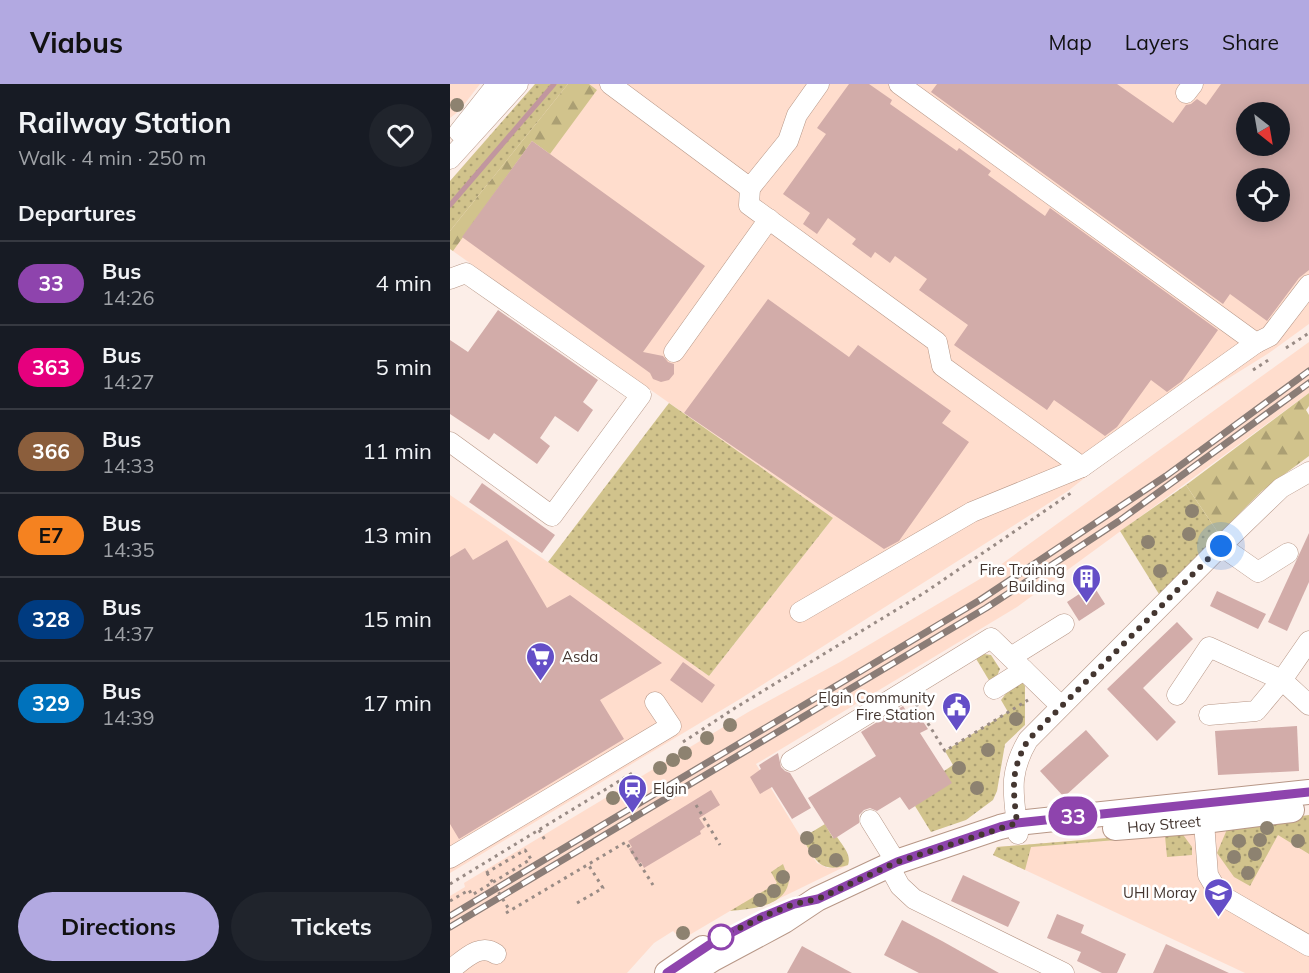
<!DOCTYPE html>
<html lang="en">
<head>
<meta charset="utf-8">
<style>
	body { margin:0; font-family:Mulish,sans-serif; background:#20242c; color:#f1f3f6; height:100vh; display:flex; flex-direction:column; font-size:22px; white-space:nowrap }
	* { box-sizing:border-box; margin:0 }
	p { font-size:20px; color:#9ea1a6 }
	.icon { flex:none; width:33px; height:33px; fill:none; stroke:currentColor; stroke-width:2; stroke-linecap:round; stroke-linejoin:round }
	.map { position:relative; flex:1; overflow:hidden }
	.sheet { display:flex; flex-direction:column; background:#171b24; width:450px }
	.sheet>* { flex:none }
	.badge { padding:0 12px; border-radius:20px; font-size:21px; line-height:39px }
	.needle { width:39px; rotate:149deg }
	.fabs { position:absolute; left:786px; top:18px; display:grid; gap:12px }
	.fabs a { display:grid; place-items:center; width:54px; height:54px; border-radius:50%; background:#171b24; box-shadow:0 3px 15px #0003; font-size:30px }
	.you { position:absolute; width:30px; height:30px; margin:-15px; border:4px solid #fff; border-radius:50%; background:#1a73e8; box-shadow:0 0 0 9px #1a73e833 }
	.map>.badge { position:absolute; translate:-50% -50%; box-shadow:0 0 0 3px #fff }
	h2 { padding:0 18px; font-size:22px; line-height:54px }
	.round { display:grid; place-items:center; flex:none; width:63px; height:63px; border-radius:32px; background:#20242c }
	.head { display:flex; align-items:center; justify-content:space-between; height:102px; padding:0 18px }
	h1 { font-size:28px; font-weight:700; line-height:45px }
	.primary-button { display:flex; gap:12px; margin-top:auto; padding:12px 18px }
	.primary-button a { flex:1; height:69px; border-radius:36px; background:#b2a9e1; color:#111; font-size:24px; font-weight:700; line-height:69px; text-align:center }
	.primary-button a+a { background:#20242c; color:#f1f3f6 }
	ul { padding:0; list-style:none }
	li { display:flex; align-items:center; gap:18px; height:84px; padding:0 18px; border-top:2px solid #363941 }
	li div { flex:1 }
	li b { display:block; font-size:22px }
	li em { font-style:normal }
	li .badge { min-width:66px; font-weight:700; text-align:center }
	header { display:flex; align-items:center; gap:36px; box-sizing:border-box; height:84px; padding:0 30px; background:#b2a9e1; color:#111 }
	header strong { font-size:28px }
	nav { display:flex; gap:33px; margin-inline-start:auto; font-size:21px }
	main { display:flex; flex:1; min-height:0 }
	.map>svg:first-child { display:block }
	.built { fill:#ffddcd; fill-rule:evenodd }
	.grass { fill:url(#grass-dots) }
	.forest { fill:url(#forest-firs) }
	.lines { fill:none; stroke-linecap:round; stroke-linejoin:round }
	.stream { stroke:#c1969f; stroke-width:5 }
	.building { fill:#d2aca9; fill-rule:evenodd }
	.minor-casing { stroke:#b79787; stroke-width:21 }
	.major-casing { stroke:#b79787; stroke-width:26 }
	.path { stroke:#998b85; stroke-width:3; stroke-dasharray:3 4.5; stroke-linecap:butt }
	.minor { stroke:#fff; stroke-width:20 }
	.major { stroke:#fff; stroke-width:24 }
	.rail-casing { stroke:#8b7d77; stroke-width:7 }
	.rail { stroke:#fff; stroke-width:4.5; stroke-dasharray:14; stroke-linecap:butt }
	.path-bridge { stroke:#998b85; stroke-width:3; stroke-dasharray:3 4.5; stroke-linecap:butt }
	.tree { fill:#8d8270 }
	.line-casing { stroke:#fff; stroke-width:14 }
	.line { stroke:#8e44ad; stroke-width:9 }
	.walk { stroke:#443630; stroke-width:6; stroke-dasharray:0 10.8 }
	.stop-dot { fill:#fff; stroke:#8e44ad; stroke-width:3 }
	.labels { text-anchor:middle; dominant-baseline:central; stroke-width:5; stroke-linejoin:round; paint-order:stroke }
	.poi-label { font-size:15px; fill:#443630; stroke:#fff; text-anchor:end }
	.street-label { font-size:15px; fill:#443630; stroke:#fff }
</style>
</head>
<body>
<header>
<strong>Viabus</strong>
<nav><a>Map</a><a>Layers</a><a>Share</a></nav>
</header>
<main>
<section class="sheet">
<div class="head"><div><h1>Railway Station</h1><p>Walk · 4 min · 250 m</p></div><a class="round"><svg class="icon" aria-label="heart" viewBox="0 0 24 24"><path d="M12 20l-8-8c-3-5 5-10 8-4 3-6 11-1 8 4z"/></svg></a></div>
<h2>Departures</h2>
<ul>
<li><span class="badge" style="background:#8e44ad;color:#fff">33</span><div><b>Bus</b><p>14:26</p></div><em>4 min</em></li>
<li><span class="badge" style="background:#e6007e;color:#fff">363</span><div><b>Bus</b><p>14:27</p></div><em>5 min</em></li>
<li><span class="badge" style="background:#8b5e3c;color:#fff">366</span><div><b>Bus</b><p>14:33</p></div><em>11 min</em></li>
<li><span class="badge" style="background:#f58220;color:#111">E7</span><div><b>Bus</b><p>14:35</p></div><em>13 min</em></li>
<li><span class="badge" style="background:#003b80;color:#fff">328</span><div><b>Bus</b><p>14:37</p></div><em>15 min</em></li>
<li><span class="badge" style="background:#0072bc;color:#fff">329</span><div><b>Bus</b><p>14:39</p></div><em>17 min</em></li>
</ul>
<div class="primary-button"><a>Directions</a><a>Tickets</a></div>
</section>
<div class="map">
<svg width="859" height="889" viewBox="0 0 859 889">
	<defs>
		<pattern id="grass-dots" width="8" height="8" patternUnits="userSpaceOnUse" patternTransform="scale(1.5)"><rect width="8" height="8" fill="#d1c38c"/><path d="M2 2h.1M6 6h.1" fill="none" stroke="#ab9f73" stroke-width="1.8" stroke-linecap="round"/></pattern>
		<pattern id="forest-firs" width="22" height="20" patternUnits="userSpaceOnUse" patternTransform="scale(1.5)"><rect width="22" height="20" fill="#d1c38c"/><path d="M5 1l3.5 6h-7zM16 11l3.5 6h-7z" fill="#ab9f73"/></pattern>
	</defs>
	<rect width="100%" height="100%" fill="#fceee8"/>
	<g class="built">
		<path d="M0 0H30L9 27 0 34Z"/>
		<path d="M118 0H859V240L819 269 694 347 618 407 290 615 0 789V411L155 517 259 592 383 434 0 165V147ZM796 28H830V62H796ZM796 94H830V128H796Z"/>
		<path d="M859 258V309L567 523 306 680 367 779 378 784 398 781 316 821 280 827 236 853 228 852 223 847 204 859 177 889H0V812L15 803 14 799 300 627 390 578 535 492Z"/>
		<path d="M859 731V889H795L543 771 547 763 715 749Z"/>
	</g>
	<g class="grass">
		<path d="M85 0H118L0 147V97Z"/>
		<path d="M219 319 383 434 259 592 98 478Z"/>
		<path d="M736 401 769 450 709 510 670 447Z"/>
		<path d="M534 570 541 571 550 585 547 592 540 598 525 573Z"/>
		<path d="M572 598 575 602V641L555 660 547 707 543 716 516 736 481 748 465 722 494 687 503 681 495 667 558 628 551 616 560 604Z"/>
		<path d="M859 731V770L828 751 800 802 784 793 767 769 778 743Z"/>
		<path d="M375 740 383 754 387 753C392 761 402 771 398 781 369 790 365 775 352 754Z"/>
		<path d="M731 748 742 763V771L717 773 715 752 581 763 575 786 543 771 547 763Z"/>
		<path d="M333 780 339 796C336 823 301 825 280 827L327 799 321 788Z"/>
	</g>
	<g class="forest">
		<path d="M118 0H139L147 6 100 70 82 57 3 167 0 165V147Z"/>
		<path d="M859 309V322L856 326 859 331V372L812 407 769 450 736 401Z"/>
	</g>
	<g class="lines">
		<path class="stream" d="M0 121 104 0"/>
	</g>
	<g class="building">
		<path d="M399 0H419L442 16 440 20 507 67 509 64 541 87 538 91 595 132 600 124 768 246 732 297 717 308 701 296 667 343 655 352 604 316 597 326 504 261 518 241 469 206 477 195 445 172 440 179 425 168 421 174 402 160 406 155 378 134 367 150 353 140 360 129 333 110 376 50 367 44Z"/>
		<path d="M487 0H667L723 39 736 21 741 20 747 15 756 21 771 0H859V186L849 194 817 237 780 210 773 220 481 8ZM796 28H830V62H796ZM796 94H830V128H796Z"/>
		<path d="M82 57 255 182 193 268 213 272 218 278 224 280V290L219 296 211 298 203 295 200 289 12 153Z"/>
		<path d="M318 215 399 273 408 261 501 327 492 339 519 358 449 457 434 465 234 329Z"/>
		<path d="M48 226 148 296 133 318 143 326 128 348 105 332 90 354 100 362 87 380 44 349 39 356 0 330V256L18 268Z"/>
		<path d="M32 399 105 451 92 469 19 418Z"/>
		<path d="M859 449V498L837 547 818 538Z"/>
		<path d="M57 456 97 524 120 511 212 579 150 616 174 655 9 755 0 740V473L15 464 23 476Z"/>
		<path d="M643 501 655 520 629 537 617 518Z"/>
		<path d="M767 507 816 530 808 545 760 522Z"/>
		<path d="M727 538 743 555 693 604 726 638 707 657 657 605Z"/>
		<path d="M233 578 265 601 252 619 220 596Z"/>
		<path d="M453 622 459 631 466 627 478 645 470 649 502 699 459 726 450 713 427 727 420 724 414 726 409 731V739L384 755 358 714 426 672 411 648Z"/>
		<path d="M847 642 849 687 768 691 765 647Z"/>
		<path d="M636 646 659 672 614 713 590 687Z"/>
		<path d="M328 669 331 683 335 687 340 689 361 724 342 735 322 703 310 710 300 693 311 685 309 681Z"/>
		<path d="M261 706 270 721 249 734 255 743 250 747 251 750 194 784 191 778 188 780 179 765 182 763 178 757Z"/>
		<path d="M513 791 570 818 558 843 501 817Z"/>
		<path d="M607 830 634 841 631 849 676 870 667 889H652L627 877 631 868 597 854Z"/>
		<path d="M452 836 492 857 549 889H469L434 871Z"/>
		<path d="M716 860 779 889H703Z"/>
		<path d="M352 862 402 889H337Z"/>
	</g>
	<g class="lines">
		<defs>
			<g id="minor">
				<path d="M160 0 300 104 338 57 347 31 369 0"/>
				<path d="M449 0 806 259 820 252 859 201"/>
				<path d="M736 9 743 0"/>
				<path d="M9 48 47 0"/>
				<path d="M0 75 68 0"/>
				<path d="M300 104 299 121 487 258 492 282 632 383 806 259"/>
				<path d="M0 195 16 189 191 311 102 432 0 358"/>
				<path d="M224 268 319 135"/>
				<path d="M771 462 808 488 838 469"/>
				<path d="M350 528 522 428 632 383"/>
				<path d="M561 573 614 540"/>
				<path d="M544 605 574 586"/>
				<path d="M727 611 759 563 832 596 859 621"/>
				<path d="M759 631 806 627 832 596 859 557"/>
				<path d="M341 677 541 554 611 622"/>
				<path d="M753 725 758 791 765 803 776 814 859 862"/>
				<path d="M420 736 446 778"/>
				<path d="M568 750C564 711 557 692 578 656L771 462 831 404 859 388"/>
				<path d="M0 774 221 642 205 618"/>
				<path d="M439 782 450 802 464 815 614 889"/>
				<path d="M0 886C14 876 30 858 46 870"/>
			</g>
			<g id="major">
				<path d="M665 744 754 737 842 726"/>
				<path d="M217 889 253 864"/>
				<path d="M241 889 263 875 334 837 367 815 446 778 550 743 567 739 859 708"/>
			</g>
		</defs>
		<use href="#minor" class="minor-casing"/>
		<use href="#major" class="major-casing"/>
		<g class="path">
			<path d="M836 264 859 249"/>
			<path d="M803 286 820 275"/>
			<path d="M466 620 495 667 578 616"/>
			<path d="M233 658 285 624 474 509 621 409"/>
			<path d="M246 721 270 761"/>
			<path d="M89 746 95 756"/>
			<path d="M0 800 184 688"/>
			<path d="M0 817 19 806 22 811 81 775 75 766 33 791"/>
			<path d="M127 819 153 804 138 780"/>
			<path d="M56 829 176 758 203 801"/>
		</g>
		<use href="#minor" class="minor"/>
		<use href="#major" class="major"/>
		<defs>
			<g id="rail">
				<path d="M0 832 530 516 716 392 859 287"/>
				<path d="M0 843 536 524 669 437 859 299"/>
			</g>
		</defs>
		<use href="#rail" class="rail-casing"/>
		<use href="#rail" class="rail"/>
		<path class="path-bridge" d="M37 789 60 827"/>
	</g>
	<g class="tree">
		<circle cx="7" cy="21" r="7"/>
		<circle cx="742" cy="427" r="7"/>
		<circle cx="739" cy="450" r="7"/>
		<circle cx="698" cy="458" r="7"/>
		<circle cx="710" cy="487" r="7"/>
		<circle cx="566" cy="635" r="7"/>
		<circle cx="280" cy="641" r="7"/>
		<circle cx="257" cy="654" r="7"/>
		<circle cx="538" cy="666" r="7"/>
		<circle cx="235" cy="669" r="7"/>
		<circle cx="223" cy="676" r="7"/>
		<circle cx="210" cy="684" r="7"/>
		<circle cx="509" cy="684" r="7"/>
		<circle cx="527" cy="704" r="7"/>
		<circle cx="163" cy="714" r="7"/>
		<circle cx="817" cy="744" r="7"/>
		<circle cx="357" cy="754" r="7"/>
		<circle cx="810" cy="756" r="7"/>
		<circle cx="789" cy="757" r="7"/>
		<circle cx="848" cy="757" r="7"/>
		<circle cx="365" cy="767" r="7"/>
		<circle cx="805" cy="770" r="7"/>
		<circle cx="784" cy="773" r="7"/>
		<circle cx="386" cy="776" r="7"/>
		<circle cx="798" cy="789" r="7"/>
		<circle cx="333" cy="793" r="7"/>
		<circle cx="324" cy="807" r="7"/>
		<circle cx="310" cy="816" r="7"/>
		<circle cx="233" cy="849" r="7"/>
	</g>
	<g class="lines">
		<defs>
			<path id="line" d="M217 889 265 857 312 833 344 820 368 815 447 778 550 743 567 739 859 708"/>
		</defs>
		<use href="#line" class="line-casing"/>
		<use href="#line" class="line"/>
		<path class="walk" d="M271 853 319 830 344 820 368 815 447 778 567 739C563 704 560 687 578 656L771 462"/>
	</g>
	<defs>
		<symbol id="building-pin" viewBox="-11 -11 22 30"><path d="M0 17L-7.5 6A9.5 9.5 0 1 1 7.5 6Z" fill="#644ec7" stroke="#fff"/><path d="M-4-6H4V6H1V3H-1V6H-4ZM-2.5-4.3h1.7v1.8h-1.7ZM.8-4.3h1.7v1.8H.8ZM-2.5-1h1.7V.8h-1.7ZM.8-1h1.7V.8H.8Z" fill="#fff"/></symbol>
		<symbol id="supermarket-pin" viewBox="-11 -11 22 30"><path d="M0 17L-7.5 6A9.5 9.5 0 1 1 7.5 6Z" fill="#644ec7" stroke="#fff"/><path d="M-6-5.5h2.5l.6 2H6L4.5 2H-2.5L-4.4-4H-6ZM-1.5 3.2a1.3 1.3 0 1 0 .1 0ZM3 3.2a1.3 1.3 0 1 0 .1 0Z" fill="#fff"/></symbol>
		<symbol id="civic-pin" viewBox="-11 -11 22 30"><path d="M0 17L-7.5 6A9.5 9.5 0 1 1 7.5 6Z" fill="#644ec7" stroke="#fff"/><path d="M-.6-6.5H3V-4.5H.6V-3L4-1V1h2V6H-6V1h2V-1L-.6-3ZM-1.2 2.5V6h2.4V2.5Z" fill="#fff"/></symbol>
		<symbol id="station-pin" viewBox="-11 -11 22 30"><path d="M0 17L-7.5 6A9.5 9.5 0 1 1 7.5 6Z" fill="#644ec7" stroke="#fff"/><path d="M-3-6H3Q5-6 5-4V2Q5 4 3 4L4.5 6H3L1.5 4h-3L-3 6H-4.5L-3 4Q-5 4-5 2V-4Q-5-6-3-6ZM-3.5-4v3h7v-3ZM-3.5 1v1.5H-2V1ZM2 1v1.5H3.5V1Z" fill="#fff"/></symbol>
		<symbol id="university-pin" viewBox="-11 -11 22 30"><path d="M0 17L-7.5 6A9.5 9.5 0 1 1 7.5 6Z" fill="#644ec7" stroke="#fff"/><path d="M0-5L7-2L0 1L-7-2ZM-4 1L0 2.5L4 1V4Q0 6-4 4Z" fill="#fff"/></symbol>
	</defs>
	<g fill-rule="evenodd">
		<use href="#building-pin" x="620" y="478" width="33" height="45"/>
		<use href="#supermarket-pin" x="74" y="556" width="33" height="45"/>
		<use href="#civic-pin" x="490" y="606" width="33" height="45"/>
		<use href="#station-pin" x="166" y="688" width="33" height="45"/>
		<use href="#university-pin" x="752" y="792" width="33" height="45"/>
	</g>
	<circle class="stop-dot" cx="271" cy="853" r="12"/>
	<g class="labels">
		<g class="poi-label">
			<text x="615" y="485">Fire Training<tspan x="615" dy="17">Building</tspan></text>
			<text x="112" y="572" text-anchor="start">Asda</text>
			<text x="485" y="613">Elgin Community<tspan x="485" dy="17">Fire Station</tspan></text>
			<text x="203" y="704" text-anchor="start">Elgin</text>
			<text x="747" y="808">UHI Moray</text>
		</g>
		<g class="street-label">
			<text transform="translate(714 740) rotate(-5)">Hay Street</text>
		</g>
	</g>
</svg>
<div class="fabs">
<a><svg class="needle" viewBox="-14 -14 28 28"><path d="M0-13l5 13h-10z" fill="#e53935"/><path d="M0 13l5-13h-10z" fill="#9ea1a6"/></svg></a>
<a><svg class="icon" aria-label="locate" viewBox="0 0 24 24"><circle cx="12" cy="12" r="6"/><path d="M12 2v4M12 18v4M2 12h4M18 12h4"/></svg></a>
</div>
<div class="you" style="left:771px;top:462px"></div>
<b class="badge" style="left:623px;top:732px;background:#8e44ad;color:#fff">33</b>
</div>
</main>
</body>
</html>
